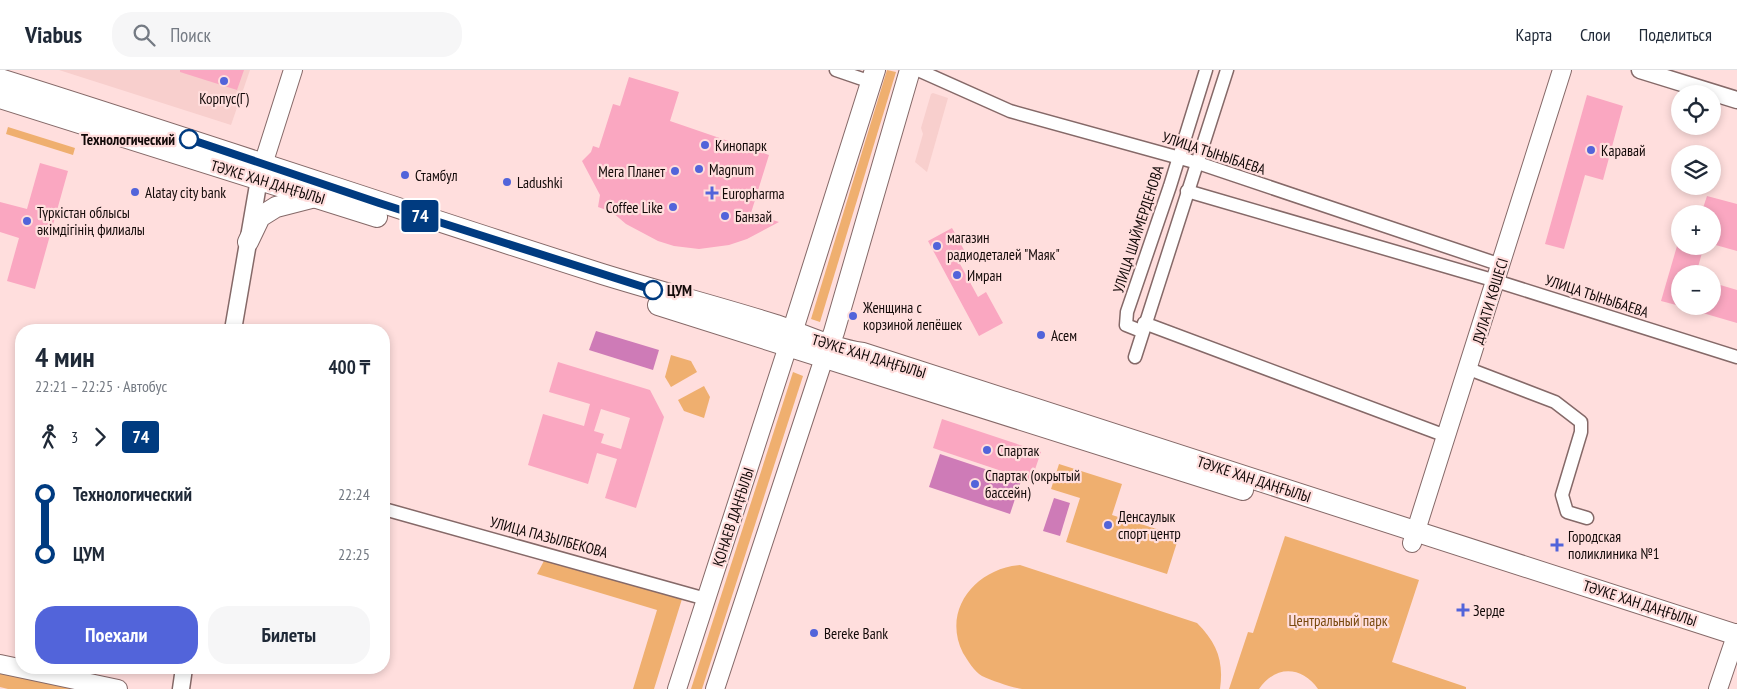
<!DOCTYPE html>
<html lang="ru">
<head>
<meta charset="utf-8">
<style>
	body { margin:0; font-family:"PT Sans Narrow",sans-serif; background:#f6f6f7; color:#1f2937; height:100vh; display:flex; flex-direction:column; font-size:19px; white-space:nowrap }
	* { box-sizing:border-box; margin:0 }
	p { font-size:16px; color:#747a83 }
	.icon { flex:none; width:28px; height:28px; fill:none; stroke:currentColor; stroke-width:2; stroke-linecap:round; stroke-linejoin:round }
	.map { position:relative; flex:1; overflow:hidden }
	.details { position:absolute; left:15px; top:254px; width:375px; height:350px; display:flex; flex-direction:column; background:#fff; border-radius:20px; box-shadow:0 2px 8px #0003 }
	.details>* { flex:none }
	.badge { padding:0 10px; border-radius:4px; font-size:18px; line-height:32px }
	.fabs { position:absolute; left:1671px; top:15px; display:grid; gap:10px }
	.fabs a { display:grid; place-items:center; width:50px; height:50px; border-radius:50%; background:#fff; box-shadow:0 2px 8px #0003; font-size:25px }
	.map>.badge { position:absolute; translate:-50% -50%; box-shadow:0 0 0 2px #fff }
	.legs { display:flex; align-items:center; gap:8px; height:55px; padding:0 20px; font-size:16px }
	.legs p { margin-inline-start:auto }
	.head { display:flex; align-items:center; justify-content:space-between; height:85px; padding:0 20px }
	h1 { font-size:28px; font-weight:800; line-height:38px }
	.cta { display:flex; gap:10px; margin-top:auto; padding:10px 20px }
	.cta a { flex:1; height:58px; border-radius:20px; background:#5264da; color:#fff; font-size:20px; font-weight:800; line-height:58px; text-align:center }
	.cta a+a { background:#f6f6f7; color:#1f2937 }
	ul { padding:0 20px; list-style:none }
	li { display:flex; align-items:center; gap:18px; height:60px; font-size:19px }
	li i { display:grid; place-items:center; width:8px; height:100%; margin:0 6px; background:currentColor }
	li i::after { content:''; width:12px; height:12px; margin:-6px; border:4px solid; border-radius:50%; background:#fff }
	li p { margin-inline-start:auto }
	li:first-child i { background:linear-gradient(#0000 50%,currentColor 0) }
	li:last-child i { background:linear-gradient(currentColor 50%,#0000 0) }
	header { display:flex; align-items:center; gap:30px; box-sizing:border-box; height:70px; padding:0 25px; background:#fff; border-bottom:1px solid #e0e1e3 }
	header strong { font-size:24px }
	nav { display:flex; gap:28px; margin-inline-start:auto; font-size:18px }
	.search { width:350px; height:45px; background:#f6f6f7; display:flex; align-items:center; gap:12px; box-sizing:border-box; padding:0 18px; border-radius:20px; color:#747a83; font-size:19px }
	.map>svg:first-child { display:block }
	.built { fill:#f8cfcd }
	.green { fill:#efaf6f }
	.water { fill:#ce7bb7 }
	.building { fill:#faa7c1; fill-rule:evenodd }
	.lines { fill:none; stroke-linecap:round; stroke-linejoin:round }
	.minor-casing { stroke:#856968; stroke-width:15 }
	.tertiary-casing { stroke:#856968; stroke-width:19 }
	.secondary-casing { stroke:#856968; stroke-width:20 }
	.primary-casing { stroke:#856968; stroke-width:22 }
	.minor { stroke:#fff; stroke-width:12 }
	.tertiary { stroke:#fff; stroke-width:16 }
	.secondary { stroke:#fff; stroke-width:18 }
	.primary { stroke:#fff; stroke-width:20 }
	.line-1-casing { stroke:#fff; stroke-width:11 }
	.line-1 { stroke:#003b80; stroke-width:8 }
	.poi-dot { fill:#5264da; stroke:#ffdedd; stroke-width:2 }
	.stop-1-dot { fill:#fff; stroke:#003b80; stroke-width:2.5 }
	.labels { text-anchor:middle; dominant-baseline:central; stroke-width:4.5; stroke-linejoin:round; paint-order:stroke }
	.poi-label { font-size:15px; fill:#120908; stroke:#ffdedd; text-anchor:start }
	.stop-label { font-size:15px; font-weight:bold; fill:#120908; stroke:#ffdedd; text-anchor:end }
	.street-label { font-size:15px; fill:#120908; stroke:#ffdedd }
	.park-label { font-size:15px; fill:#79490e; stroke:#ffdedd }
</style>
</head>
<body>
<header>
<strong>Viabus</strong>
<div class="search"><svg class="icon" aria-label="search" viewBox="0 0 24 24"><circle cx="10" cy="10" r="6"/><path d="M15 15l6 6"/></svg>Поиск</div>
<nav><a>Карта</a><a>Слои</a><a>Поделиться</a></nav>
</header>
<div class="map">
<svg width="1737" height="619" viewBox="0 0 1737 619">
	<rect width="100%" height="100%" fill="#ffdedd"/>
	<g class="built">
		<path d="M59 0H250L231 55Z"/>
		<path d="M933 23 948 28 927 102 915 92 923 64 921 58 931 24Z"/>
	</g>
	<g class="green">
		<path d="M887 0 896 2 820 252 811 249Z"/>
		<path d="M8 57 75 78 73 85 6 64Z"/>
		<path d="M671 285 691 291 697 302 671 317 665 307Z"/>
		<path d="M793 302 803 306 702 619H691Z"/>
		<path d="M704 316 710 327 704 348 684 341 678 330Z"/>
		<path d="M1059 394 1122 414 1112 445 1179 466 1167 504 1066 472 1080 428 1051 419Z"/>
		<path d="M1285 466 1419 510 1392 592 1466 617V619H1318C1302 596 1275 595 1259 619H1229L1248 562 1253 563Z"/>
		<path d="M546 487 682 529 654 619H633L657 540 537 504Z"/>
		<path d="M1020 495 1197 553C1217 573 1224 591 1220 619 1174 619 1128 619 1083 619 1063 619 1041 619 1022 619 1010 617 993 611 982 606 974 601 968 591 963 583 941 539 977 498 1020 495Z"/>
		<path d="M0 597 111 619H8L0 617Z"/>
	</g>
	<g class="water">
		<path d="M596 261 659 280 653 300 589 280Z"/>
		<path d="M940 384 1021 411 1010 444 929 417Z"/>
		<path d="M1054 428 1070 433 1060 466 1043 461Z"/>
	</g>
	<g class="building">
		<path d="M180 0H244L237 20 180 2Z"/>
		<path d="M629 7 679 22 670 51 769 85 751 143 779 152 747 169 729 175 699 179 674 176 658 171 626 154 612 142 598 137 600 125 582 91 591 82 593 76 599 78 613 34 620 36Z"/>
		<path d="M1587 25 1623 36 1603 110 1585 105 1564 179 1545 174Z"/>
		<path d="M40 93 68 101 35 219 7 211 19 168 0 162V132L27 139Z"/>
		<path d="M1707 126 1737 134V181L1712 174V144H1701Z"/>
		<path d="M952 158 969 189 960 194 978 227 986 222 1003 253 979 266 928 171Z"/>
		<path d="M1677 176H1704L1696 204H1680V236L1661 231Z"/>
		<path d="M1717 214 1737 220V253L1689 239V236H1712Z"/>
		<path d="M558 292 650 320 664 347 636 438 605 428 617 389 597 383 588 414 528 395 543 344 584 356 590 334 549 322ZM601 339 630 348 621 379 601 373 604 364 594 361Z"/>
		<path d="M942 349 1041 382 1031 411 933 378Z"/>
	</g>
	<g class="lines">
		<defs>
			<g id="minor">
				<path d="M836 0 871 12"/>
				<path d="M918 0 1010 41 1198 93 1501 195"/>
				<path d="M1187 121 1496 211 1737 287"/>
				<path d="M1144 253 1446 366"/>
				<path d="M1141 261 1126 255 1127 242 1170 116 1206 0"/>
				<path d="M1135 287 1227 0"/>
				<path d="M1469 299 1555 332 1581 352V362L1562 425 1567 442 1587 448"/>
				<path d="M384 439 706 529"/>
			</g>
			<g id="tertiary">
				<path d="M1640 0 1737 30"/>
				<path d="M233 260 259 109"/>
				<path d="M181 619 184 598"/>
			</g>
			<g id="secondary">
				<path d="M259 107 293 0"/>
				<path d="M1412 473 1562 0"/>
				<path d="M0 594 118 619"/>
				<path d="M677 619 788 276"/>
				<path d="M715 619 824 288"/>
				<path d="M1718 619 1737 563"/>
			</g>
			<g id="primary">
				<path d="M0 9C201 72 401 140 602 204 660 222 719 237 776 255 805 265 833 279 863 283L1737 565"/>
				<path d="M0 28 377 147"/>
				<path d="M248 172 260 147 276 137 315 127"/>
				<path d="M658 235 1243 420"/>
				<path d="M789 272 875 0"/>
				<path d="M825 286 834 262 910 0"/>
			</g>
		</defs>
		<use href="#minor" class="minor-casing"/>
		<use href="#tertiary" class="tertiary-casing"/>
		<use href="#secondary" class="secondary-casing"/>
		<use href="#primary" class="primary-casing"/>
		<use href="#minor" class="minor"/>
		<use href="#tertiary" class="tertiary"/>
		<use href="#secondary" class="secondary"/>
		<use href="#primary" class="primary"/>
	</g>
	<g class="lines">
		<defs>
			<path id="line-1" d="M189 69 379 133 653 220"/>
		</defs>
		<use href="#line-1" class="line-1-casing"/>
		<use href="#line-1" class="line-1"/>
	</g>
	<g class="poi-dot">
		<circle cx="224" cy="11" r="5"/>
		<circle cx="705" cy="75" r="5"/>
		<circle cx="1591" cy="80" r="5"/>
		<circle cx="699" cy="99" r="5"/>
		<circle cx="675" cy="101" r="5"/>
		<circle cx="405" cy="105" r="5"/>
		<circle cx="507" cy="112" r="5"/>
		<circle cx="135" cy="122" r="5"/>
		<path d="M709.5 115.5h5v5h5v5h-5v5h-5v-5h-5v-5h5z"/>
		<circle cx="673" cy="137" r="5"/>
		<circle cx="725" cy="146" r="5"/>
		<circle cx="27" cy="151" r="5"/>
		<circle cx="937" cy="176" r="5"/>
		<circle cx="957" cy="205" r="5"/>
		<circle cx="853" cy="246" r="5"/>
		<circle cx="1041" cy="265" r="5"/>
		<circle cx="987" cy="380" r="5"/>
		<circle cx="975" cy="414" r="5"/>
		<circle cx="1108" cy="455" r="5"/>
		<path d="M1554.5 467.5h5v5h5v5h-5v5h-5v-5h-5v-5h5z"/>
		<path d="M1460.5 532.5h5v5h5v5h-5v5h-5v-5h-5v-5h5z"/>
		<circle cx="814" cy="563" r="5"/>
	</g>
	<g class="stop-1-dot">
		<circle cx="189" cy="69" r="9"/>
		<circle cx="653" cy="220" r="9"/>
	</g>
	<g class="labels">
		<g class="poi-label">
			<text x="224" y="28" text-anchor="middle">Корпус(Г)</text>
			<text x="715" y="75">Кинопарк</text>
			<text x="1601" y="80">Каравай</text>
			<text x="709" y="99">Magnum</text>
			<text x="665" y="101" text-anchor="end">Мега Планет</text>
			<text x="415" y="105">Стамбул</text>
			<text x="517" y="112">Ladushki</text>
			<text x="145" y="122">Alatay city bank</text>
			<text x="722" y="123">Europharma</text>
			<text x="663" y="137" text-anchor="end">Coffee Like</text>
			<text x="37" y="142">Түркістан облысы<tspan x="37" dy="17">әкімдігінің филиалы</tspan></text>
			<text x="735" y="146">Банзай</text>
			<text x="947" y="167">магазин<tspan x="947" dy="17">радиодеталей "Маяк"</tspan></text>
			<text x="967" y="205">Имран</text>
			<text x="863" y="237">Женщина с<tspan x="863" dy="17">корзиной лепёшек</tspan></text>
			<text x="1051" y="265">Асем</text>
			<text x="997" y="380">Спартак</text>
			<text x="985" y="405">Спартак (окрытый<tspan x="985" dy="17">бассейн)</tspan></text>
			<text x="1118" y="446">Денсаулык<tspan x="1118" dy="17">спорт центр</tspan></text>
			<text x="1568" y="466">Городская<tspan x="1568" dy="17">поликлиника №1</tspan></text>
			<text x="1473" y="540">Зерде</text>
			<text x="824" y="563">Bereke Bank</text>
		</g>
		<g class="stop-label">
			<text x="175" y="69">Технологический</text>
			<text x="667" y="220" text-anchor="start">ЦУМ</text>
		</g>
		<g class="street-label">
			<text transform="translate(1214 83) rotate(18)">УЛИЦА ТЫНЫБАЕВА</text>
			<text transform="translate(268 112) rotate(17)">ТӘУКЕ ХАН ДАҢҒЫЛЫ</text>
			<text transform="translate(1138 159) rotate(-72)">УЛИЦА ШАЙМЕРДЕНОВА</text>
			<text transform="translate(1597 226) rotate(18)">УЛИЦА ТЫНЫБАЕВА</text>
			<text transform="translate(1490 231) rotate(-73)">ДУЛАТИ КӨШЕСІ</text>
			<text transform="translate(869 286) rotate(17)">ТӘУКЕ ХАН ДАҢҒЫЛЫ</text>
			<text transform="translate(1254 409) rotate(18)">ТӘУКЕ ХАН ДАҢҒЫЛЫ</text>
			<text transform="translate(733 447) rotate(-72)">ҚОНАЕВ ДАҢҒЫЛЫ</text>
			<text transform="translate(549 467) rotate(15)">УЛИЦА ПАЗЫЛБЕКОВА</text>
			<text transform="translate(1640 533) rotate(18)">ТӘУКЕ ХАН ДАҢҒЫЛЫ</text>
		</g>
		<g class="park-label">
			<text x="1338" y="550">Центральный парк</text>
		</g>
	</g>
</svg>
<div class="fabs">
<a><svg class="icon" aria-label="locate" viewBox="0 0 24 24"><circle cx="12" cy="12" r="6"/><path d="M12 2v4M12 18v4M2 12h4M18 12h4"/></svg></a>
<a><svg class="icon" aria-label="layers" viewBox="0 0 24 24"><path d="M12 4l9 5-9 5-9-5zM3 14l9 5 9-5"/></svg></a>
<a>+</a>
<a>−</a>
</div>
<b class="badge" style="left:420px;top:146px;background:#003b80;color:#fff">74</b>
<section class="details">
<div class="head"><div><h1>4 мин</h1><p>22:21 – 22:25 · Автобус</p></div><b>400 ₸</b></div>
<div class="legs"><svg class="icon" aria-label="walk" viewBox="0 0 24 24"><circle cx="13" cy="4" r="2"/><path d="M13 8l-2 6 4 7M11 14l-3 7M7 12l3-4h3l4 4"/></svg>3<svg class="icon" aria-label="forward" viewBox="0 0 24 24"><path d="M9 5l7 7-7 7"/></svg><b class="badge" style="background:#003b80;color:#fff">74</b></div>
<ul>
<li><i style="color:#003b80"></i><b>Технологический</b><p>22:24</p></li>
<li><i style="color:#003b80"></i><b>ЦУМ</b><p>22:25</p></li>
</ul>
<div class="cta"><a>Поехали</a><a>Билеты</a></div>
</section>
</div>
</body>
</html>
